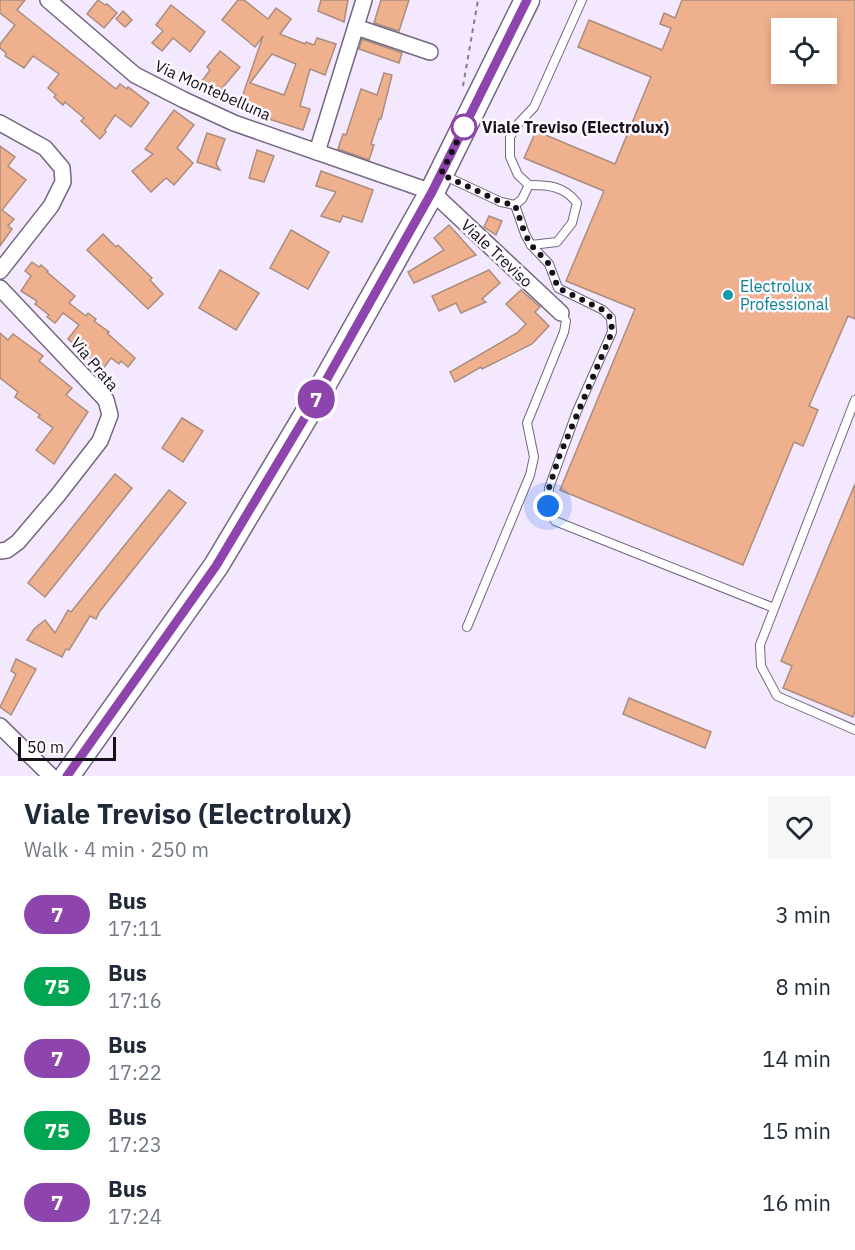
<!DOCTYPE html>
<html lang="en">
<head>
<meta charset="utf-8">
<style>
	body { margin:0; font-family:"IBM Plex Sans",sans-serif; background:#f6f6f7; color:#1f2937; height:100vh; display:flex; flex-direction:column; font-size:22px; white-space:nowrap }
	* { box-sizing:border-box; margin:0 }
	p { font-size:20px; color:#747a83 }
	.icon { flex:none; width:33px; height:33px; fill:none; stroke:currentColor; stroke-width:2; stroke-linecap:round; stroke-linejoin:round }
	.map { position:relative; height:776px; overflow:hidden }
	.panel { display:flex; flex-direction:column; background:#fff; flex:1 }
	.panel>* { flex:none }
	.badge { padding:0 12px; border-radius:20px; font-size:21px; line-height:39px }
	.controls { position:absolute; left:771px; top:18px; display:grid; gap:12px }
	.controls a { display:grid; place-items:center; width:66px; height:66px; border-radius:0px; background:#fff; box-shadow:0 3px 9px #0003; font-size:30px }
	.scale { position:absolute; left:18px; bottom:15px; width:98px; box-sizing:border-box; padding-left:6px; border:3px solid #151019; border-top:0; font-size:16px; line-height:21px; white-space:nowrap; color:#151019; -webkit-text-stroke:4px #fcf9ff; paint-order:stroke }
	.you { position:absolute; width:30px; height:30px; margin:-15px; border:4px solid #fff; border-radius:50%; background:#1a73e8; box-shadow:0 0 0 9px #1a73e833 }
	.map>.badge { position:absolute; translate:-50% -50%; box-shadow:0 0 0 3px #fff }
	.round { display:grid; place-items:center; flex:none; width:63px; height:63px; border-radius:0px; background:#f6f6f7 }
	.summary { display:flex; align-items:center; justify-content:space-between; height:102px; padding:0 24px }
	h1 { font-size:28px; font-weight:700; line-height:45px }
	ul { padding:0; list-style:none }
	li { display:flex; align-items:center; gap:18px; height:72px; padding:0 24px }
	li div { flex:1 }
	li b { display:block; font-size:22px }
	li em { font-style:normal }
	li .badge { min-width:66px; font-weight:700; text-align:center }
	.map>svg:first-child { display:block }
	.building { fill:#efb08e; stroke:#aa8d7e; stroke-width:1.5; fill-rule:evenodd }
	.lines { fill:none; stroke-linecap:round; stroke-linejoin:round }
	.lane-casing { stroke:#736680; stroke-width:10 }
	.street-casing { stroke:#736680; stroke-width:18 }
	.primary-casing { stroke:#736680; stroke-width:27 }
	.path { stroke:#857c8c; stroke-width:2; stroke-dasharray:4.5 4.5; stroke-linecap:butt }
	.lane { stroke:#fff; stroke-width:8 }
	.street { stroke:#fff; stroke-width:15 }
	.primary { stroke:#fff; stroke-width:24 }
	.line-casing { stroke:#fff; stroke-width:14 }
	.line { stroke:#8e44ad; stroke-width:9 }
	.walk { stroke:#151019; stroke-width:6; stroke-dasharray:0 10.8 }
	.stop-dot { fill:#fff; stroke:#8e44ad; stroke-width:3 }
	.culture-dot { fill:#0f9aa8; stroke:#fcf9ff; stroke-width:2 }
	.labels { text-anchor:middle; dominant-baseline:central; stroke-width:5; stroke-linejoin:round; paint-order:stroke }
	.street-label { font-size:16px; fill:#151019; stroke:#fcf9ff }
	.stop-label { font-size:16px; font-weight:bold; fill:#151019; stroke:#fcf9ff; text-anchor:start }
	.culture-label { font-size:16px; fill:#0d838f; stroke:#fcf9ff; text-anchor:start }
</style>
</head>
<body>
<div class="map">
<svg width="855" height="776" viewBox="0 0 855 776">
	<rect width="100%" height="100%" fill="#f4e8ff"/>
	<g class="building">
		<path d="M0 0H25L17 10 116 89 120 84 127 89 128 87 149 103 131 127 115 115 105 130 106 132 100 139 81 121 84 118 65 102 63 105 54 97 56 95 48 88 59 74 33 56 24 68 5 56 6 53 0 48V44L15 25 0 13Z"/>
		<path d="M98 0 105 5 107 4 117 13 104 28 87 14Z"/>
		<path d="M238 0H244L268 19 276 8 291 19 280 34 305 44 306 42 314 45 317 38 336 44 325 75 310 69 300 106 310 109 303 130 238 109 263 36 255 47 222 20ZM272 54 296 64 284 95 250 83Z"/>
		<path d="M321 0H348L344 22 318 11Z"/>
		<path d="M381 0H409L399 31 374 23Z"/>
		<path d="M682 0H855V319L848 316 809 406 818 410 803 446 794 442 743 565 560 490 635 309 566 281 604 191 524 158 536 131 615 164 651 77 578 47 589 20 662 50 671 28 660 24 664 13 675 18ZM782 28H826V74H782Z"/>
		<path d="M171 5 205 32 190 52 173 38 162 51 152 43 163 31 156 25Z"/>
		<path d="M123 11 132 20 125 27 116 19Z"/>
		<path d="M362 39 402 53 399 63 359 49Z"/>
		<path d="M220 51 240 67 218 93 202 81 210 70 207 67Z"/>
		<path d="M384 73 392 75 381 119H379L371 144 374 145 369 160 338 149 343 134 346 135 361 89 377 95Z"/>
		<path d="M174 110 194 125 177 148 193 163 174 185 166 178 151 192 132 171 153 154 145 149Z"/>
		<path d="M207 133 225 139 216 164 220 170 197 162Z"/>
		<path d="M0 146 15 157 8 166 26 180 2 210 14 219 8 226 12 229 0 246Z"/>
		<path d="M257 150 274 156 264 182 249 178Z"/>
		<path d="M321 171 373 190 362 222 343 216 340 222 321 216 336 192 316 186Z"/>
		<path d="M489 216 502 221 496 235 484 227Z"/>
		<path d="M449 225 476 255 414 283 408 272 444 250 434 238Z"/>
		<path d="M291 230 329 252 308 289 270 268Z"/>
		<path d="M103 234 116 247 118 245 152 278 150 280 163 294 148 309 87 250Z"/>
		<path d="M32 262 39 267 41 265 48 271 47 272 75 296 69 303 86 316 88 313 96 319 94 321 109 332 107 333 135 358 128 367 121 361 119 364 111 358 103 369 68 339 79 325 63 313 55 323 47 317 49 315 35 304 37 301 21 291 31 276 25 271Z"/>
		<path d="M220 270 259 293 236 330 199 308Z"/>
		<path d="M489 270 500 283 482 299 486 302 461 313 456 303 439 311 432 296Z"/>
		<path d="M521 290 540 307 535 312 549 326 532 344 482 369 481 367 455 382 450 372 517 333 526 324 506 304Z"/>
		<path d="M0 333 8 340 13 334 43 356 39 361 72 388 66 395 88 412 54 464 36 450 53 428 38 417 40 415 15 397 18 392 0 378Z"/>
		<path d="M182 418 203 431 183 462 162 448Z"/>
		<path d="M115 474 132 488 45 597 28 583Z"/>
		<path d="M855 484V711L853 717 783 688 792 666 781 661Z"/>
		<path d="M169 490 186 503 100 611 96 619 90 616 69 650 66 649 62 657 27 640 34 629 45 620 55 633 68 610 71 612Z"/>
		<path d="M16 659 36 669 11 715 0 707 16 674 11 671Z"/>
		<path d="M629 698 711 732 705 748 623 714Z"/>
	</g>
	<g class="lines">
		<defs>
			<g id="lane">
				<path d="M443 175 501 202 515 205 522 199 529 185 518 175 510 157V137L518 124 534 107 582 0"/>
				<path d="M529 185C549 185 564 186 577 203L572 223 557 242 531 245"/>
				<path d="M515 205 525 234 531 245 549 264 558 288 603 310 611 318 612 332 577 411 549 488 548 506 555 521 774 608"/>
				<path d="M855 400 760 645 761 666 777 696 855 730"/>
				<path d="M467 627 530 475 534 457 527 423 564 332 566 321 561 313"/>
			</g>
			<g id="street">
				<path d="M48 0 135 75 184 100 234 123 432 192 561 313"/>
				<path d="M356 27 430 52"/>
				<path d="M0 123 45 148 62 168 63 182 51 206 0 271"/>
				<path d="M317 152 364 0"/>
				<path d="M0 288 106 400 110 415 100 441 58 495 18 542 7 550 0 551"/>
				<path d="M0 726 51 776"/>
			</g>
			<path id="primary" d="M67 776 216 566 310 409 432 192 527 0"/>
		</defs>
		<use href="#lane" class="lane-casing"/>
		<use href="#street" class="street-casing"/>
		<use href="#primary" class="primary-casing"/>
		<path class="path" d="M463 86 478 0"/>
		<use href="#lane" class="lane"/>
		<use href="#street" class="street"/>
		<use href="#primary" class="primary"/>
	</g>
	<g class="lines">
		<defs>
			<path id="line" d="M67 776 216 566 310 409 432 192 527 0"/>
		</defs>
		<use href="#line" class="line-casing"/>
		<use href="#line" class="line"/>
		<path class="walk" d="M464 127 465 125 441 174 501 202 515 205 525 234 531 245 549 264 558 288 603 310 611 318 612 332 559 457 549 488 548 506"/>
	</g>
	<circle class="stop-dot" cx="464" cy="127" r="12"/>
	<circle class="culture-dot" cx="728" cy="295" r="6"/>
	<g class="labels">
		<g class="street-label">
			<text transform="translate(213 90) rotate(24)">Via Montebelluna</text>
			<text transform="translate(497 253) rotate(43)">Viale Treviso</text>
			<text transform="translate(95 364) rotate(50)">Via Prata</text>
		</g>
		<g class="stop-label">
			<text x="482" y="127">Viale Treviso (Electrolux)</text>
		</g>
		<g class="culture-label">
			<text x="740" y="286">Electrolux<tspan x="740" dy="18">Professional</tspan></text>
		</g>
	</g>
</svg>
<div class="controls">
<a><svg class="icon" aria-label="locate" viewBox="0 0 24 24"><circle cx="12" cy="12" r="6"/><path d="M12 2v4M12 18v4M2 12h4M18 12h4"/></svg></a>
</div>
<div class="scale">50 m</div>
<div class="you" style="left:548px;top:506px"></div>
<b class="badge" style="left:316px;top:399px;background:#8e44ad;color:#fff">7</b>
</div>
<section class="panel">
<div class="summary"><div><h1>Viale Treviso (Electrolux)</h1><p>Walk · 4 min · 250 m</p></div><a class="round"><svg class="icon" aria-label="heart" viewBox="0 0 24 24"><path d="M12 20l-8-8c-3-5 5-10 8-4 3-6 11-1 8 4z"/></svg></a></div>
<ul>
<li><span class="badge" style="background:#8e44ad;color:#fff">7</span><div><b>Bus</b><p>17:11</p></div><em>3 min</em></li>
<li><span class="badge" style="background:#00a651;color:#fff">75</span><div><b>Bus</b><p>17:16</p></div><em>8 min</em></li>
<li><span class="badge" style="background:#8e44ad;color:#fff">7</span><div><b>Bus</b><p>17:22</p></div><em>14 min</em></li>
<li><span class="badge" style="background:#00a651;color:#fff">75</span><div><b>Bus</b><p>17:23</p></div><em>15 min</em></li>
<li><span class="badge" style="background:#8e44ad;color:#fff">7</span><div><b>Bus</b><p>17:24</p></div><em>16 min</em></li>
</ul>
</section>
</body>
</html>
